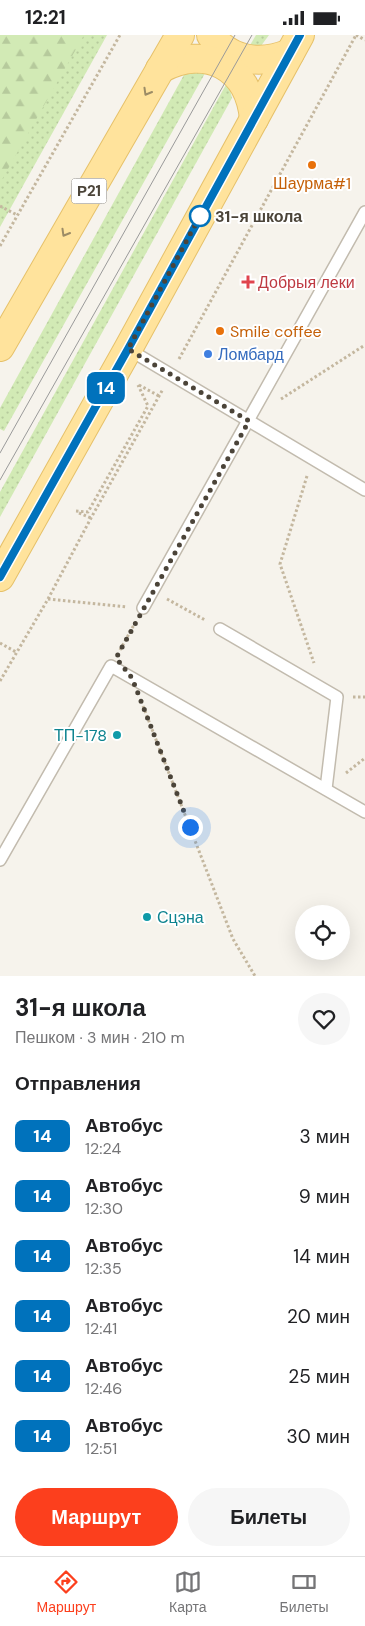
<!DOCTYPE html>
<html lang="ru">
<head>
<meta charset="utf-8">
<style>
	body { margin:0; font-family:"DM Sans",sans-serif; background:#f6f6f6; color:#202124; height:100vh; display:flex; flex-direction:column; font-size:19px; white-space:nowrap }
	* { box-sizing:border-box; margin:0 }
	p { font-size:16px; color:#757577 }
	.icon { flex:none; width:28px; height:28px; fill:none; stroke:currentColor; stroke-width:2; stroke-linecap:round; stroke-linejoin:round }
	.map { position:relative; height:941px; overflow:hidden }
	.sheet { display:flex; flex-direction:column; background:#fff; flex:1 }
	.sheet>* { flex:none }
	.badge { padding:0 10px; border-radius:8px; font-size:18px; line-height:32px }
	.fabs { position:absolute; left:295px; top:870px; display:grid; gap:10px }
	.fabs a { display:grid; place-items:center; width:55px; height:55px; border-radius:50%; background:#fff; box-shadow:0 5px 20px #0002; font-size:25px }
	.you { position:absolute; width:25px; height:25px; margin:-12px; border:4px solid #fff; border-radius:50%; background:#1a73e8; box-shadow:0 0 0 8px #1a73e833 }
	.map>.badge { position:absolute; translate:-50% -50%; box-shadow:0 0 0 2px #fff }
	h2 { padding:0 15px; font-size:19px; line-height:45px }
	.round { display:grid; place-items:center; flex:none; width:52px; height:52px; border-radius:26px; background:#f6f6f6 }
	.overview { display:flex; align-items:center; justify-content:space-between; height:85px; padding:0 15px }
	h1 { font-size:24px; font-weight:700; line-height:38px }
	.cta { display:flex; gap:10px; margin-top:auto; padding:10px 15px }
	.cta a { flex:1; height:58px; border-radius:30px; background:#fc3f1d; color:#fff; font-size:20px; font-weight:700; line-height:58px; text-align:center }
	.cta a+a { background:#f6f6f6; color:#202124 }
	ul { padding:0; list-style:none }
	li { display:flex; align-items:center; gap:15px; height:60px; padding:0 15px }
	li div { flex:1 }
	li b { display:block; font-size:19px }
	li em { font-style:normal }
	li .badge { min-width:55px; font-weight:700; text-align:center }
	.status { display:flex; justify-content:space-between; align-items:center; height:35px; padding:0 25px; background:#fff; direction:ltr }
	.status svg { height:14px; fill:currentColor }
	.tabs { display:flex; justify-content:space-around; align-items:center; height:70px; border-top:1px solid #e0e0e0; background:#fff; font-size:14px; color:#757577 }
	.tabs a { display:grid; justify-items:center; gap:2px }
	.tabs .current { color:#fc3f1d }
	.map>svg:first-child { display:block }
	.grass { fill:url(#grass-dots) }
	.forest { fill:url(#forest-firs) }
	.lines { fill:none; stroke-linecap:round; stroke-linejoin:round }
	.service-casing { stroke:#c2bbae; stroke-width:14 }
	.primary-casing { stroke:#e6c16a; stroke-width:30 }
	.path { stroke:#c4b79f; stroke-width:3; stroke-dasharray:2.5 2.5; stroke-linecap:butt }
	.service { stroke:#fff; stroke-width:11 }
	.primary { stroke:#ffe39c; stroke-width:28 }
	.tram { stroke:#9a9a9a; stroke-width:1 }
	.oneway { stroke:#9c8c66 }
	.line-casing { stroke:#fff; stroke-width:11 }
	.line { stroke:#0072bc; stroke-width:8 }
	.walk { stroke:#4b4439; stroke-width:5; stroke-dasharray:0 9 }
	.food-dot { fill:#e8710a; stroke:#fff; stroke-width:2 }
	.stop-dot { fill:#fff; stroke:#0072bc; stroke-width:2.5 }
	.health-dot { fill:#e0444e; stroke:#fff; stroke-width:2 }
	.shop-dot { fill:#3f7fe0; stroke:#fff; stroke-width:2 }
	.culture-dot { fill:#0f9aa8; stroke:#fff; stroke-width:2 }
	.labels { text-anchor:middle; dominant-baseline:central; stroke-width:4; stroke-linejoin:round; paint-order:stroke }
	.shield { fill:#fff; stroke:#817c74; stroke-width:1 }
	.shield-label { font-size:15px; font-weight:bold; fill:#4b4439 }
	.food-label { font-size:16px; fill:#c56008; stroke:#fff }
	.stop-label { font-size:16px; font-weight:bold; fill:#4b4439; stroke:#fff; text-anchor:start }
	.health-label { font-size:16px; fill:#be3a42; stroke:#fff; text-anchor:start }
	.shop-label { font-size:16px; fill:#366cbe; stroke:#fff; text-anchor:start }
	.culture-label { font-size:16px; fill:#0d838f; stroke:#fff; text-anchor:end }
</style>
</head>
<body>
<div class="status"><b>12:21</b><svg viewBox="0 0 49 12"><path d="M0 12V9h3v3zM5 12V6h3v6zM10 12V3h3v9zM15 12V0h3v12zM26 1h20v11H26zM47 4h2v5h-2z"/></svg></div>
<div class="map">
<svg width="365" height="941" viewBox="0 0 365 941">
	<defs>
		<pattern id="grass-dots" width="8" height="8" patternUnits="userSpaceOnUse" patternTransform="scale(1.25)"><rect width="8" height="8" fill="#d2eab5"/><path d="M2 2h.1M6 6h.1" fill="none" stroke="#b6ca9c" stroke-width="1.8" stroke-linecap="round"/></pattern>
		<pattern id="forest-firs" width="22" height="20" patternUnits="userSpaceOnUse" patternTransform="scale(1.25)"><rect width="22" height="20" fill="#d2eab5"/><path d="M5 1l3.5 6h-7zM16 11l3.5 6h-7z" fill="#b6ca9c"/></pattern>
	</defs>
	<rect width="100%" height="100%" fill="#f6f3ec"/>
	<g class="grass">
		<path d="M0 0H107L0 192Z"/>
		<path d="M256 0H269L258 15 246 17Z"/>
		<path d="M208 33 4 396 0 394V373L185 38Z"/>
		<path d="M228 46 232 63 0 482V457Z"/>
	</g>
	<path class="forest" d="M0 0H84L0 148Z"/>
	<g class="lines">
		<defs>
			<g id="service">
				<path d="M128 314 365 455"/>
				<path d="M143 573 365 177"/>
				<path d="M220 594 337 662 326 754"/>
				<path d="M0 825 111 631 365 777"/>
			</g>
			<g id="primary">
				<path d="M211 0C230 27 261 30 290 18"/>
				<path d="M160 34C206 9 249 31 254 84"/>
				<path d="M0 312 180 0"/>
				<path d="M0 542 128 314 300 0"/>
			</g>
		</defs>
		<use href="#service" class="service-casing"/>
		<use href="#primary" class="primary-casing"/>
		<g class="path">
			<path d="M356 0 365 5"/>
			<path d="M0 171 17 180"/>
			<path d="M0 211 120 0"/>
			<path d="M179 324 356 0"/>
			<path d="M139 350 159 361"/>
			<path d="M281 364 365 310"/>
			<path d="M307 441 280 529 314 628"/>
			<path d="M76 476 88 477 148 371 138 350"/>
			<path d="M79 478 91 483"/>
			<path d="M48 564 127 572"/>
			<path d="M167 564 205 585"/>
			<path d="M0 608 16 617"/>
			<path d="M120 615 135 588"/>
			<path d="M0 646 48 564 91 483 163 354"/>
			<path d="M353 662H365"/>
			<path d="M143 671 233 904 255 941"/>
			<path d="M346 738 365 723"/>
		</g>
		<use href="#service" class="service"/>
		<use href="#primary" class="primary"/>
		<g class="tram">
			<path d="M0 418 235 0"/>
			<path d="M0 445 252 0"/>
		</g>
	</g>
	<defs><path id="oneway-chevron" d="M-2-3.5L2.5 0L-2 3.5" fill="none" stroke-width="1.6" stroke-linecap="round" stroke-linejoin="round" transform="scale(1.25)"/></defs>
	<g class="oneway">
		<use href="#oneway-chevron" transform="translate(147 57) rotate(120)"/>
		<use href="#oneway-chevron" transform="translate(65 198) rotate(120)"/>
	</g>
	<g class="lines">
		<defs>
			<path id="line" d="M0 542 128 314 300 0"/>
		</defs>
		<use href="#line" class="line-casing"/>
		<use href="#line" class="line"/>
		<path class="walk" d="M190 792 132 643 116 623 249 386 128 314 200 181"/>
	</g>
	<g class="food-dot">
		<circle cx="312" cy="130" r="5"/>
		<circle cx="220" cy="296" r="5"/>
	</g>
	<circle class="stop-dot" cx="200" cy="181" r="10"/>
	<path class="health-dot" d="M245.5 239.5h5v5h5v5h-5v5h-5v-5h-5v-5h5z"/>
	<circle class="shop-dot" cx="208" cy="319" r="5"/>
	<g class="culture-dot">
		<circle cx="117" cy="700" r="5"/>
		<circle cx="147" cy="882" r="5"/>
	</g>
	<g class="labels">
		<rect class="shield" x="71.5" y="143.5" width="35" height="25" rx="4"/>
		<g class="shield-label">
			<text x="89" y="156">Р21</text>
		</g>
		<g class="food-label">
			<text x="312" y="148">Шаурма#1</text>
			<text x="230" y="296" text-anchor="start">Smile coffee</text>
		</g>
		<g class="stop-label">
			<text x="215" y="181">31-я школа</text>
		</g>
		<g class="health-label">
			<text x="258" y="247">Добрыя леки</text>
		</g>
		<g class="shop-label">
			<text x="218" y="319">Ломбард</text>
		</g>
		<g class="culture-label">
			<text x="107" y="700">ТП-178</text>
			<text x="157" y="882" text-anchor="start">Сцэна</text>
		</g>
	</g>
</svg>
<div class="fabs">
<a><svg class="icon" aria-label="locate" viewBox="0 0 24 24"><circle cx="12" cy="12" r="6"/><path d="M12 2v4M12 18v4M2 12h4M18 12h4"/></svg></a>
</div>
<div class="you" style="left:190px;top:792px"></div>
<b class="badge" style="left:106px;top:353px;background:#0072bc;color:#fff">14</b>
</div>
<section class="sheet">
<div class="overview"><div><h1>31-я школа</h1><p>Пешком · 3 мин · 210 m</p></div><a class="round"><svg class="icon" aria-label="heart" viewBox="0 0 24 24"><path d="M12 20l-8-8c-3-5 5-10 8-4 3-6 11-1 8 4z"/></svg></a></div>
<h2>Отправления</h2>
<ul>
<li><span class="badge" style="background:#0072bc;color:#fff">14</span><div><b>Автобус</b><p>12:24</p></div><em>3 мин</em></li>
<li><span class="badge" style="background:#0072bc;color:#fff">14</span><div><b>Автобус</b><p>12:30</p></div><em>9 мин</em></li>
<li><span class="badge" style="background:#0072bc;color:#fff">14</span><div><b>Автобус</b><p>12:35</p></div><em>14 мин</em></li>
<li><span class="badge" style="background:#0072bc;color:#fff">14</span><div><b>Автобус</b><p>12:41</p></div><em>20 мин</em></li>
<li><span class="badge" style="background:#0072bc;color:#fff">14</span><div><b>Автобус</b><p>12:46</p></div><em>25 мин</em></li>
<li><span class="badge" style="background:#0072bc;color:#fff">14</span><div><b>Автобус</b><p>12:51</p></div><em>30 мин</em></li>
</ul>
<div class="cta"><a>Маршрут</a><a>Билеты</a></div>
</section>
<nav class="tabs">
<a class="current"><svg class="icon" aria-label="directions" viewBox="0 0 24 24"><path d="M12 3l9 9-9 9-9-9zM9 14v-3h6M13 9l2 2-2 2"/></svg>Маршрут</a>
<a><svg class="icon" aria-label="map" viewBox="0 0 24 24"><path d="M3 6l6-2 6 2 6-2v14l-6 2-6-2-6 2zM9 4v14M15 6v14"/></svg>Карта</a>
<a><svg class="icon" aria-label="tickets" viewBox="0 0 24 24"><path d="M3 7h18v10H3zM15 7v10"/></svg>Билеты</a>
</nav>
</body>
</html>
